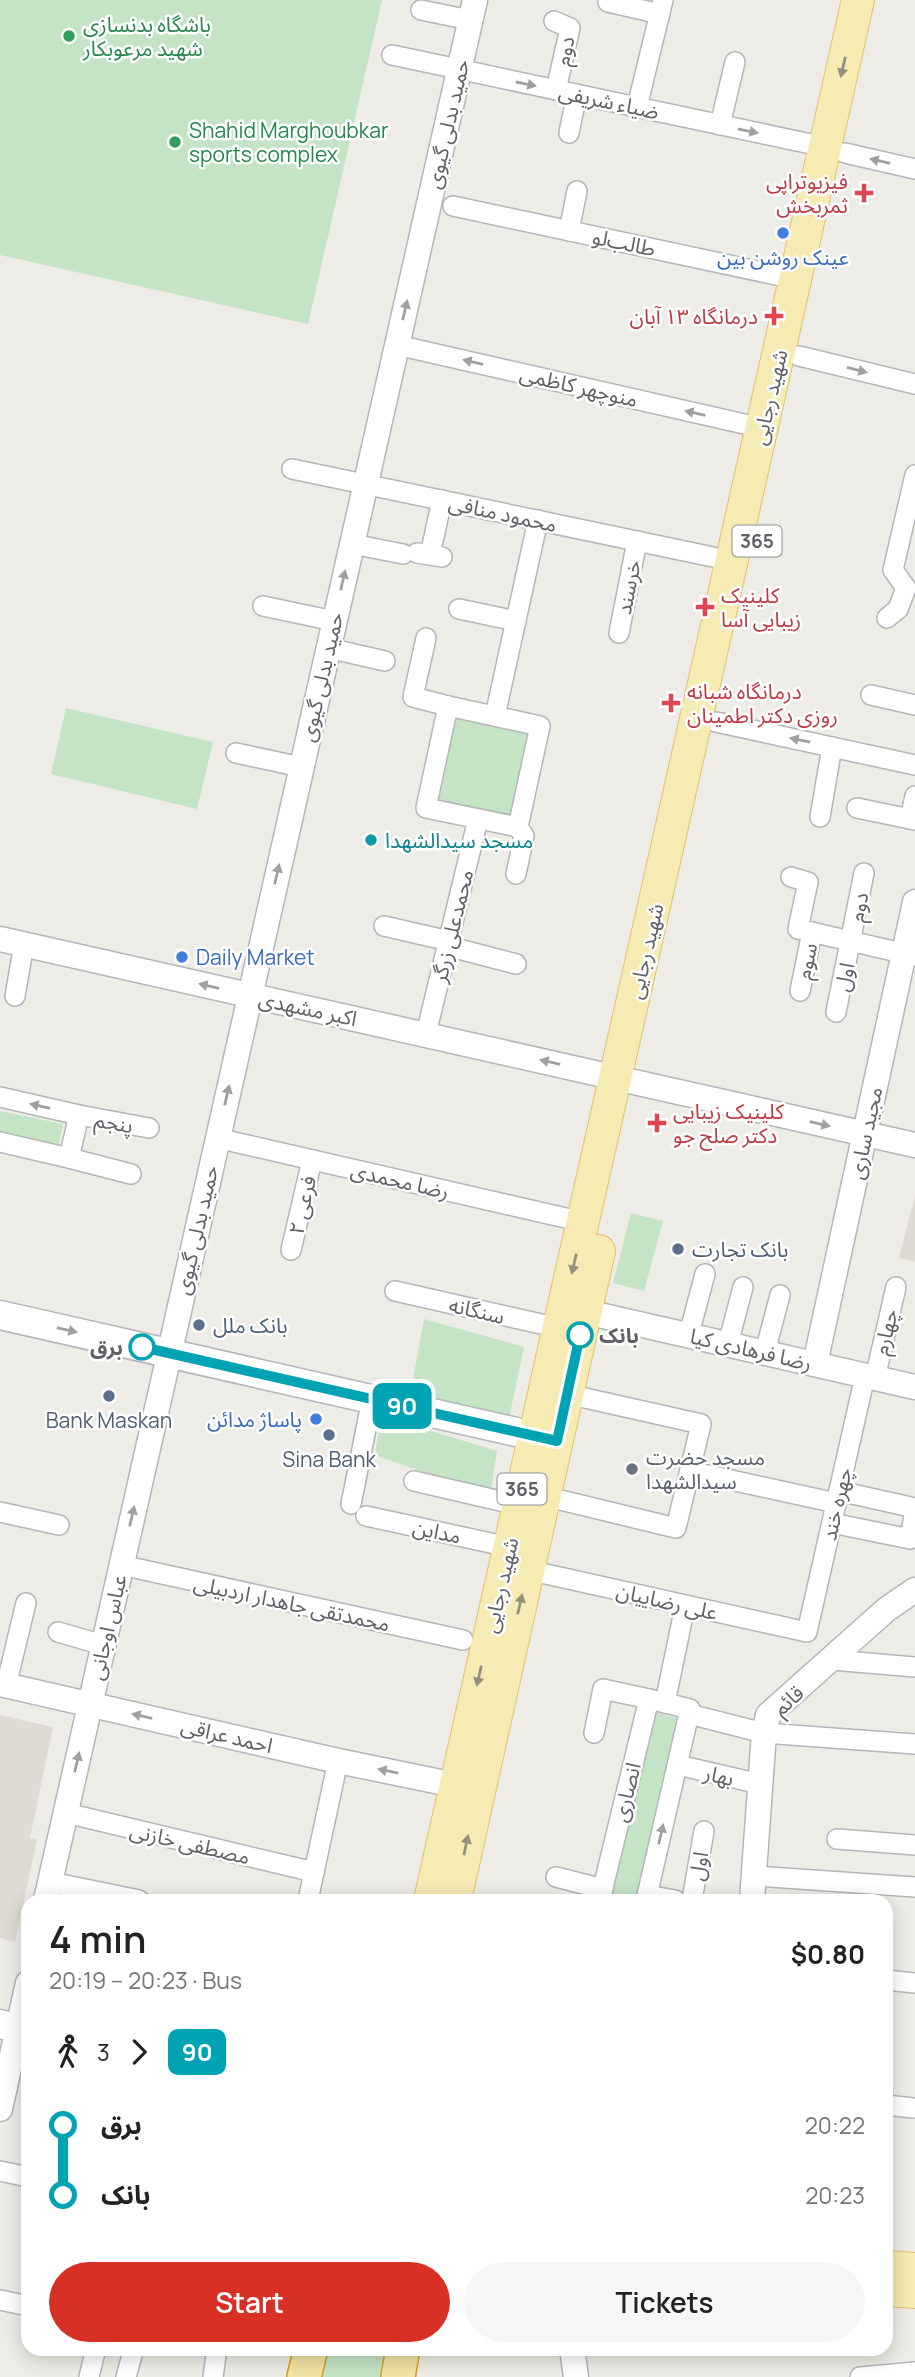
<!DOCTYPE html>
<html lang="en">
<head>
<meta charset="utf-8">
<style>
	body { margin:0; font-family:Manrope,"Noto Sans Arabic",sans-serif; background:#f6f6f6; color:#222; height:100vh; display:flex; flex-direction:column; font-size:26px; white-space:nowrap }
	* { box-sizing:border-box; margin:0 }
	p { font-size:23px; color:#767676 }
	.icon { flex:none; width:38px; height:38px; fill:none; stroke:currentColor; stroke-width:2; stroke-linecap:round; stroke-linejoin:round }
	.map { position:relative; flex:1; overflow:hidden }
	.details { position:absolute; left:21px; top:1894px; width:872px; height:462px; display:flex; flex-direction:column; background:#fff; border-radius:21px; box-shadow:0 4px 18px #0003 }
	.details>* { flex:none }
	.badge { padding:0 14px; border-radius:10px; font-size:24px; line-height:46px }
	.map>.badge { position:absolute; translate:-50% -50%; box-shadow:0 0 0 4px #fff }
	.legs { display:flex; align-items:center; gap:10px; height:77px; padding:0 28px; font-size:23px }
	.legs p { margin-inline-start:auto }
	.head { display:flex; align-items:center; justify-content:space-between; height:119px; padding:0 28px }
	h1 { font-size:38px; font-weight:600; line-height:52px }
	.button { display:flex; gap:14px; margin-top:auto; padding:14px 28px }
	.button a { flex:1; height:80px; border-radius:42px; background:#d93025; color:#fff; font-size:28px; font-weight:600; line-height:80px; text-align:center }
	.button a+a { background:#f6f6f6; color:#222 }
	ul { padding:0 28px; list-style:none }
	li { display:flex; align-items:center; gap:24px; height:70px; font-size:26px }
	li i { display:grid; place-items:center; width:10px; height:100%; margin:0 9px; background:currentColor }
	li i::after { content:''; width:18px; height:18px; margin:-9px; border:5px solid; border-radius:50%; background:#fff }
	li p { margin-inline-start:auto }
	li:first-child i { background:linear-gradient(#0000 50%,currentColor 0) }
	li:last-child i { background:linear-gradient(currentColor 50%,#0000 0) }
	.map>svg:first-child { display:block }
	.education { fill:#dedbd4 }
	.green { fill:#c5e3c5 }
	.lines { fill:none; stroke-linecap:round; stroke-linejoin:round }
	.minor-casing { stroke:#b3b6b9; stroke-width:22 }
	.tertiary-casing { stroke:#b3b6b9; stroke-width:27 }
	.secondary-casing { stroke:#b2b5b9; stroke-width:31 }
	.primary-casing { stroke:#e3c06b; stroke-width:34 }
	.trunk-casing { stroke:#dc9e18; stroke-width:36 }
	.minor { stroke:#fff; stroke-width:19 }
	.tertiary { stroke:#fff; stroke-width:24 }
	.secondary { stroke:#fff; stroke-width:28 }
	.primary { stroke:#f6ebb3; stroke-width:32 }
	.trunk { stroke:#f4e3a6; stroke-width:33 }
	.oneway { fill:#939180 }
	.oneway2 { fill:#9ea0a3 }
	.line-1-casing { stroke:#fff; stroke-width:16 }
	.line-1 { stroke:#00a3b4; stroke-width:10 }
	.leisure-dot { fill:#2e9e5b; stroke:#fff; stroke-width:2.5 }
	.health-dot { fill:#e0444e; stroke:#fff; stroke-width:2.5 }
	.shop-dot { fill:#3f7fe0; stroke:#fff; stroke-width:2.5 }
	.culture-dot { fill:#0f9aa8; stroke:#fff; stroke-width:2.5 }
	.service-dot { fill:#5c6f8a; stroke:#fff; stroke-width:2.5 }
	.stop-1-dot { fill:#fff; stroke:#00a3b4; stroke-width:3.5 }
	.worship-dot { fill:#6b7280; stroke:#fff; stroke-width:2.5 }
	.labels { text-anchor:middle; dominant-baseline:central; stroke-width:5; stroke-linejoin:round; paint-order:stroke }
	.shield { fill:#fff; stroke:#8e9093; stroke-width:2 }
	.shield-label { font-size:19px; font-weight:bold; fill:#5e6165 }
	.leisure-label { font-size:21px; fill:#27864d; stroke:#fff; text-anchor:start }
	.street-label { font-size:21px; fill:#5e6165; stroke:#fff }
	.health-label { font-size:21px; fill:#be3a42; stroke:#fff; text-anchor:start }
	.shop-label { font-size:21px; fill:#366cbe; stroke:#fff }
	.culture-label { font-size:21px; fill:#0d838f; stroke:#fff; text-anchor:start }
	.service-label { font-size:21px; fill:#4e5e75; stroke:#fff; text-anchor:start }
	.stop-label { font-size:21px; font-weight:bold; fill:#5e6165; stroke:#fff; text-anchor:start }
	.worship-label { font-size:21px; fill:#5b616d; stroke:#fff; text-anchor:start }
</style>
</head>
<body>
<div class="map">
<svg width="915" height="2377" viewBox="0 0 915 2377">
	<rect width="100%" height="100%" fill="#eeece6"/>
	<g class="education">
		<path d="M915 1195V1262L899 1258Z"/>
		<path d="M0 1715 53 1727 30 1838 37 1840 15 1942 0 1938Z"/>
	</g>
	<g class="green">
		<path d="M0 0H382L308 324 0 255Z"/>
		<path d="M450 706 541 727 518 827 427 807Z"/>
		<path d="M66 708 213 742 197 809 51 774Z"/>
		<path d="M0 1111 63 1124 58 1148 0 1136Z"/>
		<path d="M631 1213 663 1221 644 1291 613 1283Z"/>
		<path d="M424 1319 524 1347 509 1418 410 1396Z"/>
		<path d="M381 1416 497 1451 490 1496 375 1455Z"/>
		<path d="M653 1712 685 1720 642 1900H608Z"/>
		<path d="M328 2349H388L381 2377H322Z"/>
	</g>
	<g class="lines">
		<defs>
			<g id="minor">
				<path d="M608 2 660 14"/>
				<path d="M421 10 470 20"/>
				<path d="M554 21 570 28 556 90"/>
				<path d="M392 55 825 147"/>
				<path d="M637 107 663 0"/>
				<path d="M720 125 735 62"/>
				<path d="M569 133 577 94"/>
				<path d="M845 153 915 169"/>
				<path d="M453 206 795 279"/>
				<path d="M569 231 577 191"/>
				<path d="M397 345 762 428"/>
				<path d="M799 356 915 384"/>
				<path d="M292 469 713 557"/>
				<path d="M352 544 403 554"/>
				<path d="M417 553 442 557 430 555 442 500"/>
				<path d="M906 588 893 570 915 475"/>
				<path d="M263 606 334 621"/>
				<path d="M459 609 516 621"/>
				<path d="M887 618 898 609 906 588"/>
				<path d="M619 633 637 541"/>
				<path d="M426 638 413 697 448 706"/>
				<path d="M328 648 385 661"/>
				<path d="M871 695 915 705"/>
				<path d="M448 706 540 726 518 827 426 808Z"/>
				<path d="M495 716 538 520"/>
				<path d="M716 722 915 765"/>
				<path d="M236 753 301 767"/>
				<path d="M915 796 910 819 915 820"/>
				<path d="M857 808 910 819"/>
				<path d="M820 817 832 747"/>
				<path d="M516 874 524 836 518 827"/>
				<path d="M791 877 808 882 798 929 915 956"/>
				<path d="M384 926 449 941"/>
				<path d="M447 946 516 964"/>
				<path d="M800 991 812 932"/>
				<path d="M15 996 24 944"/>
				<path d="M836 1012 864 873"/>
				<path d="M426 1034 478 819"/>
				<path d="M0 1097 79 1115 149 1128"/>
				<path d="M217 1138 583 1222"/>
				<path d="M0 1142 69 1158 79 1115"/>
				<path d="M69 1158 131 1174"/>
				<path d="M291 1250 312 1160"/>
				<path d="M395 1291 559 1328"/>
				<path d="M689 1334 705 1274"/>
				<path d="M728 1344 743 1287"/>
				<path d="M765 1352 780 1295"/>
				<path d="M875 1378 896 1287"/>
				<path d="M690 1471 836 1503"/>
				<path d="M414 1481 518 1505"/>
				<path d="M544 1496 676 1528 701 1424 567 1394"/>
				<path d="M351 1504 372 1399"/>
				<path d="M0 1512 59 1525"/>
				<path d="M366 1516 509 1547"/>
				<path d="M832 1523 910 1539 915 1508 839 1491"/>
				<path d="M121 1565 463 1640"/>
				<path d="M528 1570 807 1632 865 1376"/>
				<path d="M58 1632 103 1645"/>
				<path d="M832 1660 915 1667"/>
				<path d="M6 1686 26 1603"/>
				<path d="M665 1703 685 1606"/>
				<path d="M689 1714 764 1733 915 1744"/>
				<path d="M594 1733 603 1689 649 1699"/>
				<path d="M678 1765 760 1784"/>
				<path d="M66 1813 314 1872"/>
				<path d="M837 1839 915 1845"/>
				<path d="M754 1876 915 1887"/>
				<path d="M556 1877 603 1889"/>
				<path d="M51 1882 139 1900"/>
				<path d="M647 1895 675 1900"/>
				<path d="M308 1900 338 1761"/>
				<path d="M600 1900 649 1699 690 1709 646 1900"/>
				<path d="M692 1900 704 1831"/>
				<path d="M886 1980 915 1983"/>
				<path d="M886 2105 913 2108"/>
				<path d="M0 2171 28 2177"/>
				<path d="M0 2300 28 2306"/>
				<path d="M89 2377 96 2348"/>
				<path d="M126 2377 134 2348"/>
				<path d="M213 2377 217 2348"/>
				<path d="M860 2377 915 2372"/>
			</g>
			<g id="tertiary">
				<path d="M0 939 617 1078"/>
				<path d="M634 1082 915 1145"/>
				<path d="M586 1312 915 1387"/>
				<path d="M815 1364 915 902"/>
				<path d="M0 1684 338 1761 455 1785"/>
				<path d="M46 1900 475 0"/>
				<path d="M752 1900 764 1733 768 1715 887 1609 915 1590"/>
				<path d="M0 2109 28 1983"/>
				<path d="M572 2348 576 2377"/>
			</g>
			<g id="secondary">
				<path d="M0 1315 534 1436"/>
				<path d="M0 2024 28 2031"/>
			</g>
			<g id="primary">
				<path d="M430 1900 858 0"/>
				<path d="M455 1900 599 1251"/>
				<path d="M886 2267 915 2269"/>
				<path d="M886 2290 915 2292"/>
			</g>
			<g id="trunk">
				<path d="M304 2377 311 2348"/>
				<path d="M398 2377 403 2348"/>
			</g>
		</defs>
		<use href="#minor" class="minor-casing"/>
		<use href="#tertiary" class="tertiary-casing"/>
		<use href="#secondary" class="secondary-casing"/>
		<use href="#primary" class="primary-casing"/>
		<use href="#trunk" class="trunk-casing"/>
		<use href="#minor" class="minor"/>
		<use href="#tertiary" class="tertiary"/>
		<use href="#secondary" class="secondary"/>
		<use href="#primary" class="primary"/>
		<use href="#trunk" class="trunk"/>
	</g>
	<defs><path id="oneway-solid" d="M-6-.8H1V-3.2L6.5 0L1 3.2V.8H-6Z" transform="scale(1.75)"/></defs>
	<g class="oneway">
		<use href="#oneway-solid" transform="translate(843 67) rotate(103)"/>
		<use href="#oneway-solid" transform="translate(574 1264) rotate(103)"/>
		<use href="#oneway-solid" transform="translate(520 1604) rotate(-77)"/>
		<use href="#oneway-solid" transform="translate(479 1676) rotate(103)"/>
		<use href="#oneway-solid" transform="translate(466 1845) rotate(-78)"/>
	</g>
	<g class="oneway2">
		<use href="#oneway-solid" transform="translate(526 84) rotate(12)"/>
		<use href="#oneway-solid" transform="translate(748 131) rotate(12)"/>
		<use href="#oneway-solid" transform="translate(880 161) rotate(-167)"/>
		<use href="#oneway-solid" transform="translate(405 310) rotate(-77)"/>
		<use href="#oneway-solid" transform="translate(473 362) rotate(-167)"/>
		<use href="#oneway-solid" transform="translate(857 370) rotate(14)"/>
		<use href="#oneway-solid" transform="translate(695 413) rotate(-167)"/>
		<use href="#oneway-solid" transform="translate(343 580) rotate(-77)"/>
		<use href="#oneway-solid" transform="translate(800 740) rotate(-168)"/>
		<use href="#oneway-solid" transform="translate(277 874) rotate(-77)"/>
		<use href="#oneway-solid" transform="translate(209 986) rotate(-167)"/>
		<use href="#oneway-solid" transform="translate(550 1062) rotate(-167)"/>
		<use href="#oneway-solid" transform="translate(227 1095) rotate(-77)"/>
		<use href="#oneway-solid" transform="translate(40 1106) rotate(-167)"/>
		<use href="#oneway-solid" transform="translate(820 1124) rotate(13)"/>
		<use href="#oneway-solid" transform="translate(67 1330) rotate(13)"/>
		<use href="#oneway-solid" transform="translate(132 1516) rotate(-77)"/>
		<use href="#oneway-solid" transform="translate(142 1716) rotate(-167)"/>
		<use href="#oneway-solid" transform="translate(77 1762) rotate(-77)"/>
		<use href="#oneway-solid" transform="translate(388 1771) rotate(-169)"/>
		<use href="#oneway-solid" transform="translate(661 1834) rotate(-77)"/>
	</g>
	<g class="lines">
		<defs>
			<path id="line-1" d="M142 1347 557 1441 580 1335"/>
		</defs>
		<use href="#line-1" class="line-1-casing"/>
		<use href="#line-1" class="line-1"/>
	</g>
	<g class="leisure-dot">
		<circle cx="69" cy="36" r="7"/>
		<circle cx="175" cy="142" r="7"/>
	</g>
	<g class="health-dot">
		<path d="M860.5 182.5h7v7h7v7h-7v7h-7v-7h-7v-7h7z"/>
		<path d="M770.5 305.5h7v7h7v7h-7v7h-7v-7h-7v-7h7z"/>
		<path d="M701.5 596.5h7v7h7v7h-7v7h-7v-7h-7v-7h7z"/>
		<path d="M667.5 692.5h7v7h7v7h-7v7h-7v-7h-7v-7h7z"/>
		<path d="M653.5 1112.5h7v7h7v7h-7v7h-7v-7h-7v-7h7z"/>
	</g>
	<g class="shop-dot">
		<circle cx="783" cy="233" r="7"/>
		<circle cx="182" cy="957" r="7"/>
		<circle cx="316" cy="1419" r="7"/>
	</g>
	<circle class="culture-dot" cx="371" cy="840" r="7"/>
	<g class="service-dot">
		<circle cx="678" cy="1249" r="7"/>
		<circle cx="199" cy="1325" r="7"/>
		<circle cx="109" cy="1396" r="7"/>
		<circle cx="329" cy="1435" r="7"/>
	</g>
	<g class="stop-1-dot">
		<circle cx="580" cy="1335" r="12"/>
		<circle cx="142" cy="1347" r="12"/>
	</g>
	<circle class="worship-dot" cx="632" cy="1469" r="7"/>
	<g class="labels">
		<g class="shield">
			<rect x="732.5" y="525.5" width="49" height="31" rx="5"/>
			<rect x="497.5" y="1473.5" width="49" height="31" rx="5"/>
		</g>
		<g class="shield-label">
			<text x="757" y="541">365</text>
			<text x="522" y="1489">365</text>
		</g>
		<g class="leisure-label">
			<text x="83" y="24">باشگاه بدنسازی<tspan x="83" dy="24">شهید مرعوبکار</tspan></text>
			<text x="189" y="130">Shahid Marghoubkar<tspan x="189" dy="24">sports complex</tspan></text>
		</g>
		<g class="street-label">
			<text transform="translate(564 51) rotate(-80)">دوم</text>
			<text transform="translate(609 101) rotate(12)">ضیاء شریفی</text>
			<text transform="translate(447 124) rotate(-77)">حمید بدلی گیوی</text>
			<text transform="translate(624 242) rotate(12)">طالب‌لو</text>
			<text transform="translate(579 386) rotate(13)">منوچهر کاظمی</text>
			<text transform="translate(769 397) rotate(-77)">شهید رجایی</text>
			<text transform="translate(503 513) rotate(12)">محمود منافی</text>
			<text transform="translate(628 587) rotate(-79)">خرسند</text>
			<text transform="translate(321 677) rotate(-77)">حمید بدلی گیوی</text>
			<text transform="translate(858 907) rotate(-80)">دوم</text>
			<text transform="translate(452 926) rotate(-76)">محمدعلی زرگر</text>
			<text transform="translate(645 951) rotate(-77)">شهید رجایی</text>
			<text transform="translate(806 961) rotate(-79)">سوم</text>
			<text transform="translate(844 977) rotate(-78)">اول</text>
			<text transform="translate(308 1008) rotate(12)">اکبر مشهدی</text>
			<text transform="translate(114 1122) rotate(10)">پنجم</text>
			<text transform="translate(865 1133) rotate(-78)">مجید ساری</text>
			<text transform="translate(400 1180) rotate(13)">رضا محمدی</text>
			<text transform="translate(302 1205) rotate(-77)">فرعی ۲</text>
			<text transform="translate(196 1230) rotate(-77)">حمید بدلی گیوی</text>
			<text transform="translate(477 1310) rotate(13)">سنگانه</text>
			<text transform="translate(885 1332) rotate(-77)">چهارم</text>
			<text transform="translate(751 1349) rotate(13)">رضا فرهادی کیا</text>
			<text transform="translate(836 1504) rotate(-77)">چهره خند</text>
			<text transform="translate(437 1531) rotate(12)">مداین</text>
			<text transform="translate(500 1585) rotate(-77)">شهید رجایی</text>
			<text transform="translate(667 1601) rotate(13)">علی رضاییان</text>
			<text transform="translate(292 1603) rotate(12)">محمدتقی جاهدار اردبیلی</text>
			<text transform="translate(107 1627) rotate(-77)">عباس اوجانی</text>
			<text transform="translate(788 1700) rotate(-42)">قائم</text>
			<text transform="translate(227 1735) rotate(13)">احمد عراقی</text>
			<text transform="translate(719 1775) rotate(13)">بهار</text>
			<text transform="translate(626 1792) rotate(-76)">انصاری</text>
			<text transform="translate(190 1843) rotate(13)">مصطفی خازنی</text>
			<text transform="translate(698 1866) rotate(-80)">اول</text>
		</g>
		<g class="health-label">
			<text x="848" y="181" text-anchor="end">فیزیوتراپی<tspan x="848" dy="24">ثمربخش</tspan></text>
			<text x="758" y="316" text-anchor="end">درمانگاه ۱۳ آبان</text>
			<text x="721" y="595">کلینیک<tspan x="721" dy="24">زیبایی آسا</tspan></text>
			<text x="687" y="691">درمانگاه شبانه<tspan x="687" dy="24">روزی دکتر اطمینان</tspan></text>
			<text x="673" y="1111">کلینیک زیبایی<tspan x="673" dy="24">دکتر صلح جو</tspan></text>
		</g>
		<g class="shop-label">
			<text x="783" y="257">عینک روشن بین</text>
			<text x="196" y="957" text-anchor="start">Daily Market</text>
			<text x="302" y="1419" text-anchor="end">پاساژ مدائن</text>
		</g>
		<g class="culture-label">
			<text x="385" y="840">مسجد سیدالشهدا</text>
		</g>
		<g class="service-label">
			<text x="692" y="1249">بانک تجارت</text>
			<text x="213" y="1325">بانک ملل</text>
			<text x="109" y="1420" text-anchor="middle">Bank Maskan</text>
			<text x="329" y="1459" text-anchor="middle">Sina Bank</text>
		</g>
		<g class="stop-label">
			<text x="599" y="1335">بانک</text>
			<text x="123" y="1347" text-anchor="end">برق</text>
		</g>
		<g class="worship-label">
			<text x="646" y="1457">مسجد حضرت<tspan x="646" dy="24">سیدالشهدا</tspan></text>
		</g>
	</g>
</svg>
<b class="badge" style="left:402px;top:1406px;background:#00a3b4;color:#fff">90</b>
<section class="details">
<div class="head"><div><h1>4 min</h1><p>20:19 – 20:23 · Bus</p></div><b>$0.80</b></div>
<div class="legs"><svg class="icon" aria-label="walk" viewBox="0 0 24 24"><circle cx="13" cy="4" r="2"/><path d="M13 8l-2 6 4 7M11 14l-3 7M7 12l3-4h3l4 4"/></svg>3<svg class="icon" aria-label="forward" viewBox="0 0 24 24"><path d="M9 5l7 7-7 7"/></svg><b class="badge" style="background:#00a3b4;color:#fff">90</b></div>
<ul>
<li><i style="color:#00a3b4"></i><b>برق</b><p>20:22</p></li>
<li><i style="color:#00a3b4"></i><b>بانک</b><p>20:23</p></li>
</ul>
<div class="button"><a>Start</a><a>Tickets</a></div>
</section>
</div>
</body>
</html>
